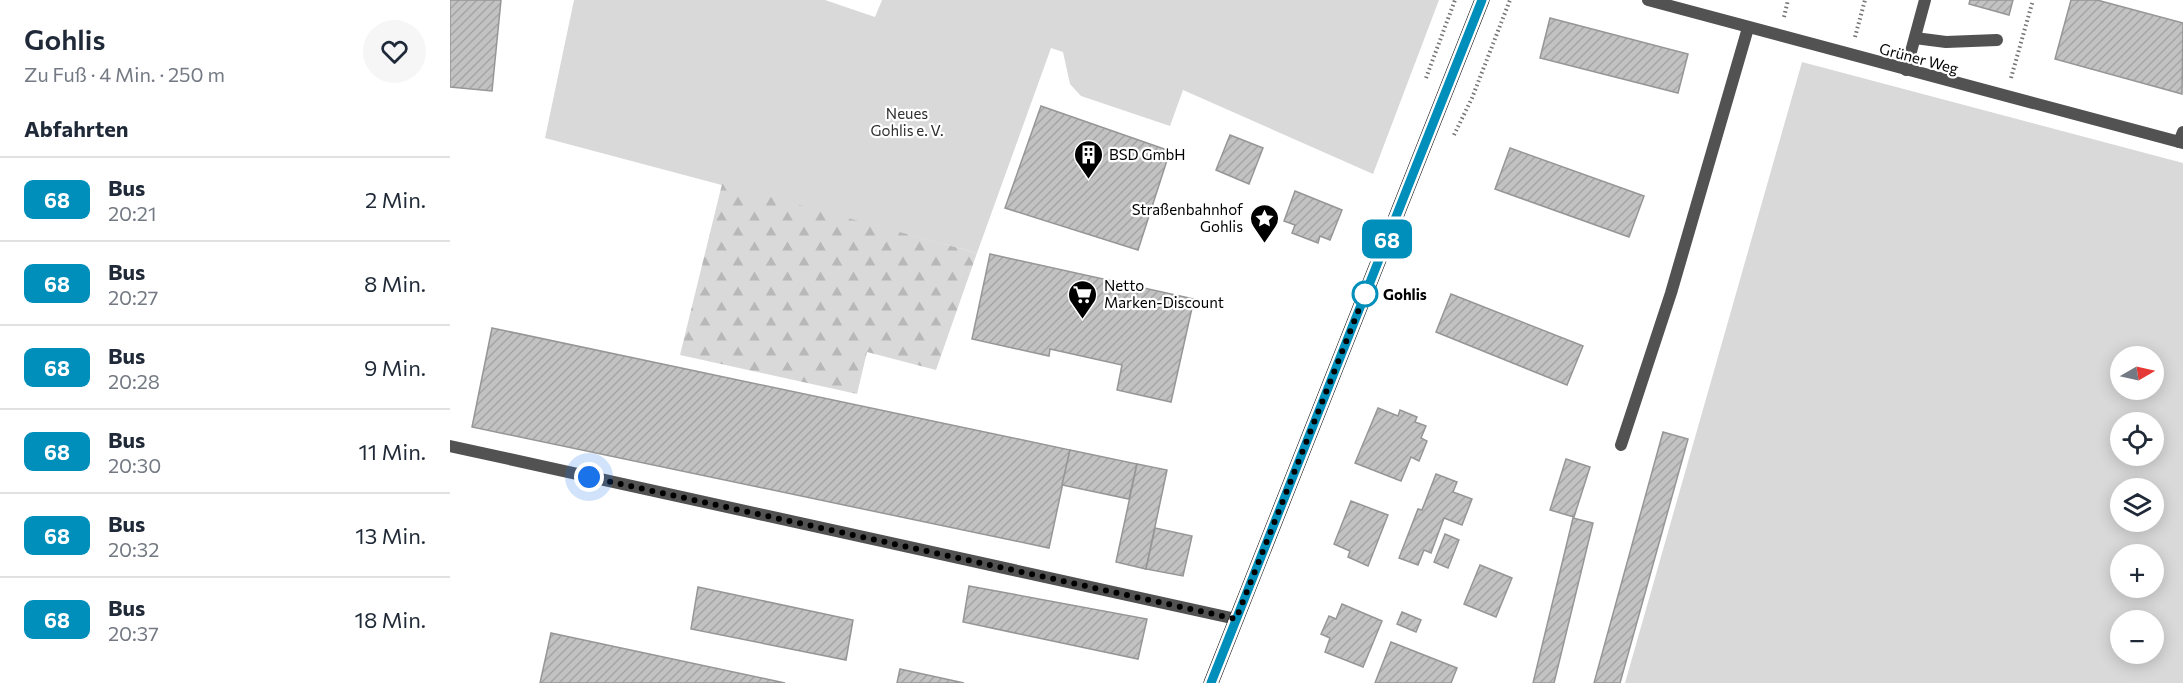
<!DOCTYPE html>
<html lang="de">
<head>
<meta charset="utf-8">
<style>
	body { margin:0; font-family:Commissioner,sans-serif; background:#f6f6f7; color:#1f2937; height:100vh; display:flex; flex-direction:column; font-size:22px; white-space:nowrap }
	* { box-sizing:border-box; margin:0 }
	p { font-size:20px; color:#747a83 }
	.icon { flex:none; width:33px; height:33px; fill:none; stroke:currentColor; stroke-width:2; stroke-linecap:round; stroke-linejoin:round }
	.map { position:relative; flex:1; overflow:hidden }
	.panel { display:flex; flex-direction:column; background:#fff; width:450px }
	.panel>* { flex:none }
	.badge { padding:0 12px; border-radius:9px; font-size:21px; line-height:39px }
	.needle { width:39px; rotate:81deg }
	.fabs { position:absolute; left:1660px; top:346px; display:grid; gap:12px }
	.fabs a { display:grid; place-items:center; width:54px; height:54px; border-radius:50%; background:#fff; box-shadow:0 3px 15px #0003; font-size:30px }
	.you { position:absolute; width:30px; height:30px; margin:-15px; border:4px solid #fff; border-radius:50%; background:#1a73e8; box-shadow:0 0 0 9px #1a73e833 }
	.map>.badge { position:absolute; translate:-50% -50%; box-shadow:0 0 0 3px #fff }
	h2 { padding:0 24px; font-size:22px; line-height:54px }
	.round { display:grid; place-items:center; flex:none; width:63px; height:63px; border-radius:32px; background:#f6f6f7 }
	.headline { display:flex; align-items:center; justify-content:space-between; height:102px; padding:0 24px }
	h1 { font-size:28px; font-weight:600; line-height:45px }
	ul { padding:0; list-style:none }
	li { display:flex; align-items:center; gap:18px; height:84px; padding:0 24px; border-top:2px solid #e0e1e3 }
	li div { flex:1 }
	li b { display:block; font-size:22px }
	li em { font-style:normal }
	li .badge { min-width:66px; font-weight:700; text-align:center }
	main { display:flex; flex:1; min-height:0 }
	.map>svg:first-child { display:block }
	.green { fill:#d9d9d9; fill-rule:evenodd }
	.forest { fill:url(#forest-firs) }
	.building { fill:url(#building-hatch); stroke:#969696; stroke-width:1.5 }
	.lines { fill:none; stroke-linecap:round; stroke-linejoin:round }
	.path { stroke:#747474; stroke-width:4; stroke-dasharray:1.5 3; stroke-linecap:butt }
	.service { stroke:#525252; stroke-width:12 }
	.minor { stroke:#525252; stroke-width:12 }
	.primary { stroke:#000; stroke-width:15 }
	.line-casing { stroke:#fff; stroke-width:14 }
	.line { stroke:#008fba; stroke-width:9 }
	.walk { stroke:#000; stroke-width:6; stroke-dasharray:0 10.8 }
	.stop-dot { fill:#fff; stroke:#008fba; stroke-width:3 }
	.labels { text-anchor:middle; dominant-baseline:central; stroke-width:4.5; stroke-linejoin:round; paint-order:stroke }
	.street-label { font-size:15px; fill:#000; stroke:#fff }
	.park-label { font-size:15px; fill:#303030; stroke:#fff }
	.poi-label { font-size:15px; fill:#000; stroke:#fff; text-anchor:start }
	.stop-label { font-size:15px; font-weight:bold; fill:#000; stroke:#fff; text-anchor:start }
</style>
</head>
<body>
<main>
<section class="panel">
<div class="headline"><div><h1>Gohlis</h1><p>Zu Fuß · 4 Min. · 250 m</p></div><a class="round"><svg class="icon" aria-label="heart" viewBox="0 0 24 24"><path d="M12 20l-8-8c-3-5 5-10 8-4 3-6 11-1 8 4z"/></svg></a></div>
<h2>Abfahrten</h2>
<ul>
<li><span class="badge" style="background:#008fba;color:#fff">68</span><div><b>Bus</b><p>20:21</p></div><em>2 Min.</em></li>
<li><span class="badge" style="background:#008fba;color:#fff">68</span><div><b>Bus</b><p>20:27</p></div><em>8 Min.</em></li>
<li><span class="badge" style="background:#008fba;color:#fff">68</span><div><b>Bus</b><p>20:28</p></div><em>9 Min.</em></li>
<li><span class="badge" style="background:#008fba;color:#fff">68</span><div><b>Bus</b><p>20:30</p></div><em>11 Min.</em></li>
<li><span class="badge" style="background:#008fba;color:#fff">68</span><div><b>Bus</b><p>20:32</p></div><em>13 Min.</em></li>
<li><span class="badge" style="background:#008fba;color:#fff">68</span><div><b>Bus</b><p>20:37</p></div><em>18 Min.</em></li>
</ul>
</section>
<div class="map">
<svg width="1733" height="683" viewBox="0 0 1733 683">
	<defs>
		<pattern id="forest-firs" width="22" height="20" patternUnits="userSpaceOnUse" patternTransform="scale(1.5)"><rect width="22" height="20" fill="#d9d9d9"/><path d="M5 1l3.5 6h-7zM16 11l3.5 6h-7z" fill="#b8b8b8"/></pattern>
		<pattern id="building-hatch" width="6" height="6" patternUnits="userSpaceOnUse" patternTransform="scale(1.5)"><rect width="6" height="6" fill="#c2c2c2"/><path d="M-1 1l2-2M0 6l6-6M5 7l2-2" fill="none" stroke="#a5a5a5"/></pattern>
	</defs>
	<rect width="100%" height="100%" fill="#fff"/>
	<g class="green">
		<path d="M124 0H375L425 17 432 0H989L923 174 733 90 720 126 631 96 620 84 613 52 601 48 527 253 95 138Z"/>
		<path d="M1352 62 1733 163V683H1175ZM1671 357H1704V390H1671ZM1671 423H1704V456H1671ZM1671 489H1704V522H1671ZM1671 555H1704V588H1671ZM1671 621H1704V654H1671Z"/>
	</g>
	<path class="forest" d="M272 184 527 253 486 370 417 352 407 394 230 355Z"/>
	<g class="building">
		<path d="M0 0H51L42 91 0 87Z"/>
		<path d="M1520 0H1563L1559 15 1519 4Z"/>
		<path d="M1621 0H1647L1733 23 1732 94 1605 59Z"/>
		<path d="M1100 18 1238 54 1228 93 1090 58Z"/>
		<path d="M591 106 720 151 688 250 555 208Z"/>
		<path d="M780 135 813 148 799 184 766 170Z"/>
		<path d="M1060 148 1194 196 1179 237 1045 189Z"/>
		<path d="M845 191 892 210 880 240 870 236 868 243 842 233 845 225 834 221Z"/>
		<path d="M540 254 744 299 721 402 667 390 672 365 600 349 599 356 522 339Z"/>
		<path d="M1001 294 1133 346 1117 385 986 332Z"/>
		<path d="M42 328 620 450 599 548 22 427Z"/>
		<path d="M928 408 948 416 950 410 967 417 965 422 976 426 971 438 977 441 969 461 961 457 951 481 905 463Z"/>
		<path d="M1213 432 1238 439 1170 683H1144Z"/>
		<path d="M620 450 687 464 679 499 612 485Z"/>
		<path d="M1116 459 1140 467 1124 517 1100 510Z"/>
		<path d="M687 464 717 470 696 569 666 562Z"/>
		<path d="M986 474 1007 482 1003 492 1022 499 1012 525 994 518 981 553 974 550 968 565 949 558 968 509 972 510Z"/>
		<path d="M901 501 938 515 918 566 898 557 900 551 884 544Z"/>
		<path d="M1123 518 1143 523 1104 683H1083Z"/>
		<path d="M705 528 742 536 733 576 696 569Z"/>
		<path d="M995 534 1009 540 998 568 984 562Z"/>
		<path d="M1030 565 1062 578 1046 617 1014 604Z"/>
		<path d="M519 586 697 619 688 659 513 622Z"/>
		<path d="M248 587 403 620 396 660 241 629Z"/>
		<path d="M892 604 932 621 913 667 875 652 880 638 871 634 879 616 886 619Z"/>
		<path d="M952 612 971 620 966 632 947 624Z"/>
		<path d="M101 633 335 683H90Z"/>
		<path d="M941 642 1007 668 1001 683H925Z"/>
		<path d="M450 669 514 683H447Z"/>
	</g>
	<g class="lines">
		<g class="path">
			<path d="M1334 17 1338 0"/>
			<path d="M1405 37 1415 0"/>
			<path d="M976 78 1005 0"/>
			<path d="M1561 78 1583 0"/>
			<path d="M1004 135 1022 98 1060 0"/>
		</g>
		<g class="service">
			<path d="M1465 38 1496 42 1547 40"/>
			<path d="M1729 142 1733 132"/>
			<path d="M1171 445 1221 293 1298 28"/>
			<path d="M0 446 786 619"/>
		</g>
		<g class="minor">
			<path d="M1198 0 1733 143"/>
			<path d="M1456 70 1475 0"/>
		</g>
		<path class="primary" d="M761 683 1032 0"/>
	</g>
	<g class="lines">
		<defs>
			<path id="line" d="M761 683 1032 0"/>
		</defs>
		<use href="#line" class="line-casing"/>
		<use href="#line" class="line"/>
		<path class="walk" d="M139 477 786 619 915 294"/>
	</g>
	<defs>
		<symbol id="building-pin" viewBox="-11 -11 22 30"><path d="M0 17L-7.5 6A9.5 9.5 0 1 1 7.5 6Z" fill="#000" stroke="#fff"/><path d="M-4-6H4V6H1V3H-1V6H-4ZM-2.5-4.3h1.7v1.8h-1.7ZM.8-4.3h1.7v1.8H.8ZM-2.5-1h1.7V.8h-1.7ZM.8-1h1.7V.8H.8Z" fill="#fff"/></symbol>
		<symbol id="sight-pin" viewBox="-11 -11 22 30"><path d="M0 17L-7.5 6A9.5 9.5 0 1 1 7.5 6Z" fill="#000" stroke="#fff"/><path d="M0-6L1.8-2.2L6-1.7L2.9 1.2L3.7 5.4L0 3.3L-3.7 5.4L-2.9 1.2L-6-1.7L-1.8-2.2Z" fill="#fff"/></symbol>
		<symbol id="supermarket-pin" viewBox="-11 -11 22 30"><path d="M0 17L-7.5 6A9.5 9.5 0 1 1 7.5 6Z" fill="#000" stroke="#fff"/><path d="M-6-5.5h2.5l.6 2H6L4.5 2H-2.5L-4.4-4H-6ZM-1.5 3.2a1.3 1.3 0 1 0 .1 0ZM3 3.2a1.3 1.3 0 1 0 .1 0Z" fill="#fff"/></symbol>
	</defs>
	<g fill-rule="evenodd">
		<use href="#building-pin" x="622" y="138" width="33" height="45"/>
		<use href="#sight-pin" x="798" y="202" width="33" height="45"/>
		<use href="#supermarket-pin" x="616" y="278" width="33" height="45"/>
	</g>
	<circle class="stop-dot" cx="915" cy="294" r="12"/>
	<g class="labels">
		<g class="street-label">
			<text transform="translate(1469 58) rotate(15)">Grüner Weg</text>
		</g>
		<g class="park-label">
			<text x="457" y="113">Neues<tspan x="457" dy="17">Gohlis e. V.</tspan></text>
		</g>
		<g class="poi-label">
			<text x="659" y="154">BSD GmbH</text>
			<text x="793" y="209" text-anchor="end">Straßenbahnhof<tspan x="793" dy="17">Gohlis</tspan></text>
			<text x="654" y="285">Netto<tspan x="654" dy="17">Marken-Discount</tspan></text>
		</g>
		<g class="stop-label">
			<text x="933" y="294">Gohlis</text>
		</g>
	</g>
</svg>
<div class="fabs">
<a><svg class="needle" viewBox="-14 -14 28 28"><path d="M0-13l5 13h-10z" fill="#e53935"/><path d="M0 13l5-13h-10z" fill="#747a83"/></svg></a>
<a><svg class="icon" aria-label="locate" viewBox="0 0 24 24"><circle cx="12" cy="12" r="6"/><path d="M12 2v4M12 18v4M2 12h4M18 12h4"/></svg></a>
<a><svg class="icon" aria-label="layers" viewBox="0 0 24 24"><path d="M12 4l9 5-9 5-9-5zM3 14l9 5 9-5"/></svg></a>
<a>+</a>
<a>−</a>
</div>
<div class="you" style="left:139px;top:477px"></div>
<b class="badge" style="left:937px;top:239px;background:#008fba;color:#fff">68</b>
</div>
</main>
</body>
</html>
